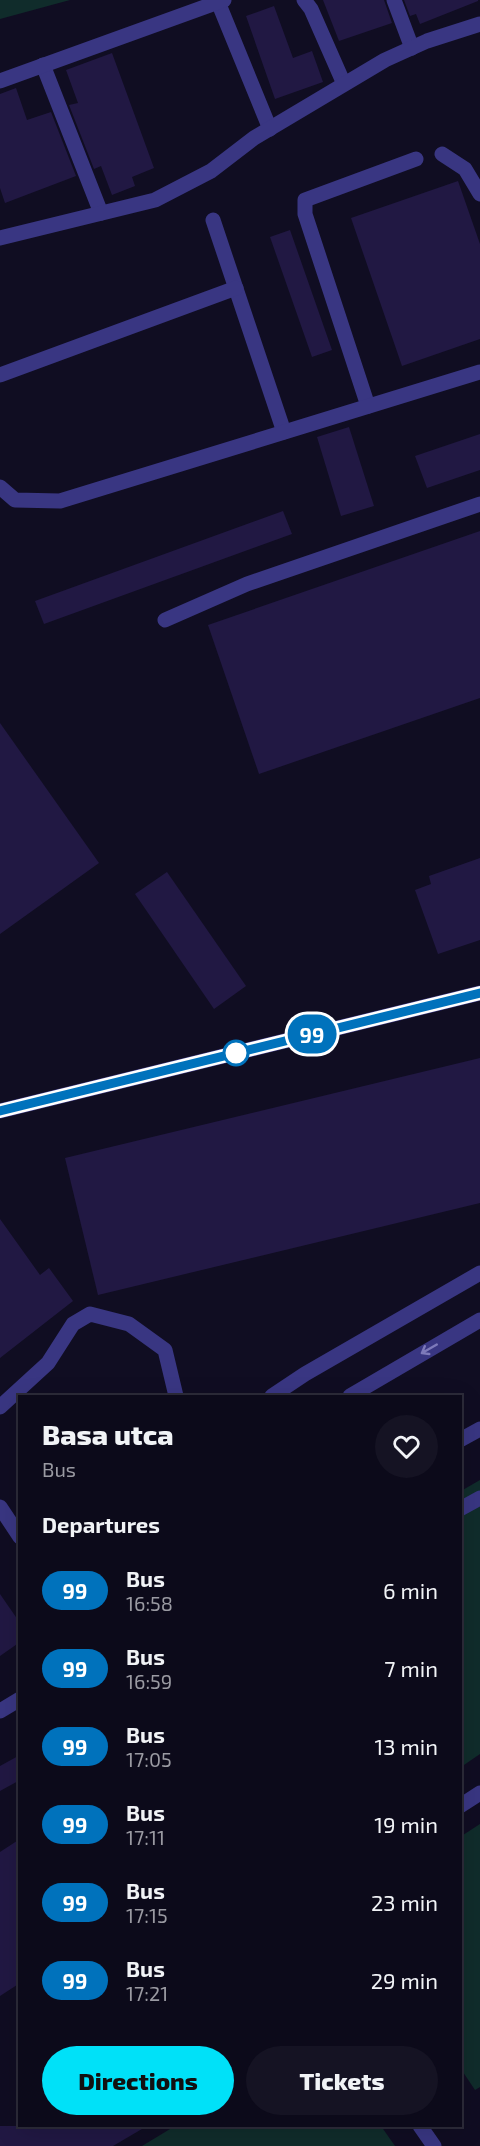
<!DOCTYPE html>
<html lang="en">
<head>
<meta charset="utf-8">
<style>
	body { margin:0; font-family:"Exo 2",sans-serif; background:#151323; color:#f1f3f6; height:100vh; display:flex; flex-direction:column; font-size:22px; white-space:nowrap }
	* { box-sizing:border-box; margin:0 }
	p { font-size:20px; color:#9a9aa2 }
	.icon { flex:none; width:33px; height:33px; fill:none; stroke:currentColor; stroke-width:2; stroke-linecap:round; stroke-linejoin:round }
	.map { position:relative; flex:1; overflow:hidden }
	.panel { position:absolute; left:18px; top:1395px; width:444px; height:732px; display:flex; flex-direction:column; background:#0c0a1a; border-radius:0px; box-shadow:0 6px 24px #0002,0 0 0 2px #2c2b39 }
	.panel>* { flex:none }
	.badge { padding:0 12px; border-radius:20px; font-size:21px; line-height:39px }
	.map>.badge { position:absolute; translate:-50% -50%; box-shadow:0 0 0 3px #fff }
	h2 { padding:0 24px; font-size:22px; line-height:54px }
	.round { display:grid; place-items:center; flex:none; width:63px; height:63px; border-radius:32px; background:#151323 }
	.summary { display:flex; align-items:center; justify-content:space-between; height:102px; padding:0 24px }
	h1 { font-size:28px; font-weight:800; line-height:45px }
	.action { display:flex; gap:12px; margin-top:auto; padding:12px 24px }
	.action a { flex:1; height:69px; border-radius:36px; background:#00e1f8; color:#111; font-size:24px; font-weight:800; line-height:69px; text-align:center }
	.action a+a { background:#151323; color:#f1f3f6 }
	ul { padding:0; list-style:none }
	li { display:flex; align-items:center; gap:18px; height:78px; padding:0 24px }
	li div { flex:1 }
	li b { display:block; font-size:22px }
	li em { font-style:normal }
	li .badge { min-width:66px; font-weight:700; text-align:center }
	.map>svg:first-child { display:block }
	.green { fill:#102c2b }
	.building { fill:#211843 }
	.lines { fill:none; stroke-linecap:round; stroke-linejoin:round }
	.minor { stroke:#393682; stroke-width:15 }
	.oneway { stroke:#7e7aba }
	.line-casing { stroke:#fff; stroke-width:14 }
	.line { stroke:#0072bc; stroke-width:9 }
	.stop-dot { fill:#fff; stroke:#0072bc; stroke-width:3 }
</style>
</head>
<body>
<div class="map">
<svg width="480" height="2146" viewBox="0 0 480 2146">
	<rect width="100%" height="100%" fill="#100d22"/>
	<g class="green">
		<path d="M0 0H70L0 19Z"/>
		<path d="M480 1480V1754L461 1767V1491Z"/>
		<path d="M480 1824V2087L475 2090 461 2069 460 1837Z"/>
		<path d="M175 2126H381L395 2146H142Z"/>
	</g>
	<g class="building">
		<path d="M323 0H384L392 23 339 41Z"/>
		<path d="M404 0H478V1L420 24 416 14 410 16Z"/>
		<path d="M274 6 293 58 312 51 323 82 275 99 246 16Z"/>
		<path d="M112 53 154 168 132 177 135 186 112 195 101 166 94 169 69 105 78 103 66 70Z"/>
		<path d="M16 88 27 120 51 112 76 176 5 203 0 188V94Z"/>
		<path d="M458 181 480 244V339L402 366 351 218Z"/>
		<path d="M290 230 332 350 312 357 270 237Z"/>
		<path d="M349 427 374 506 341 516 317 437Z"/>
		<path d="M480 434V470L427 488 415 456Z"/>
		<path d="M283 511 292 534 44 624 35 601Z"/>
		<path d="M480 531V698L259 774 208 625Z"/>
		<path d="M0 723 99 863 0 934Z"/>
		<path d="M480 858V940L438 954 415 890 431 884 429 876Z"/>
		<path d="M167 872 246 986 214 1009 135 894Z"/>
		<path d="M480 1058V1203L98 1295 65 1158Z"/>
		<path d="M0 1219 40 1275 49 1268 73 1301 0 1358Z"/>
		<path d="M0 1594 20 1623V1642L0 1656Z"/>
		<path d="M20 1755V1780L0 1791V1766Z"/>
		<path d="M20 1839V1983L0 1996V1852Z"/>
		<path d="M0 2126H147L113 2146H0Z"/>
	</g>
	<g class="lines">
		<g class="minor">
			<path d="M304 0 311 9 344 84"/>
			<path d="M394 0 412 48"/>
			<path d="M218 2 270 129"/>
			<path d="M43 65 101 213"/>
			<path d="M0 81 224 0"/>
			<path d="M442 154 465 169 480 194"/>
			<path d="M213 220 284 432"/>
			<path d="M0 238 155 200 211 171 254 138 385 60 427 41 480 24"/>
			<path d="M0 375 236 288"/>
			<path d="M368 406 305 214V200L416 159"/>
			<path d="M0 487 15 500 60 501 480 372"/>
			<path d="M165 620 247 584 480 504"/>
			<path d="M0 1111 480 993"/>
			<path d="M272 1396 305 1374 480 1273"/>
			<path d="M350 1396 480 1320"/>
			<path d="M0 1407 48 1363 73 1324 90 1314 129 1324 165 1350 176 1396"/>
			<path d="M460 1440 480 1429"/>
			<path d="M0 1507 20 1537"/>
			<path d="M460 1509 480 1498"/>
			<path d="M0 1711 20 1699"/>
			<path d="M460 1806 480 1793"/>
			<path d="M420 2126 434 2146"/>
		</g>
	</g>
	<defs><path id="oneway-shaft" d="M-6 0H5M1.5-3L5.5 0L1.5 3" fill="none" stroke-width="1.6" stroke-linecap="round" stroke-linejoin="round" transform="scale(1.5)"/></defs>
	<use class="oneway" href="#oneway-shaft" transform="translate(429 1349) rotate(150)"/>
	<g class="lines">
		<defs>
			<path id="line" d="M0 1111 480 993"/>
		</defs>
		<use href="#line" class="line-casing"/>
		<use href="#line" class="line"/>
	</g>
	<circle class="stop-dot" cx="236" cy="1053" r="12"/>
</svg>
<b class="badge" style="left:312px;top:1034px;background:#0072bc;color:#fff">99</b>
<section class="panel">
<div class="summary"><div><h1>Basa utca</h1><p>Bus</p></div><a class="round"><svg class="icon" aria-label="heart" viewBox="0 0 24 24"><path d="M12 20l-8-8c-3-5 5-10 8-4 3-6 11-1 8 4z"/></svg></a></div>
<h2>Departures</h2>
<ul>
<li><span class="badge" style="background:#0072bc;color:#fff">99</span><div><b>Bus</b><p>16:58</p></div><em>6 min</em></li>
<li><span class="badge" style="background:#0072bc;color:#fff">99</span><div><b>Bus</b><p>16:59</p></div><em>7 min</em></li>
<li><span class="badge" style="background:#0072bc;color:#fff">99</span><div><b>Bus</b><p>17:05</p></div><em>13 min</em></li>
<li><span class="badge" style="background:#0072bc;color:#fff">99</span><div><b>Bus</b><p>17:11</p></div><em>19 min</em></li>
<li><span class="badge" style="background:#0072bc;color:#fff">99</span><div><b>Bus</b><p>17:15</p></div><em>23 min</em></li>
<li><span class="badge" style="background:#0072bc;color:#fff">99</span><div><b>Bus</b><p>17:21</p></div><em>29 min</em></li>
</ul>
<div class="action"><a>Directions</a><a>Tickets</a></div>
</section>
</div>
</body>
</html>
